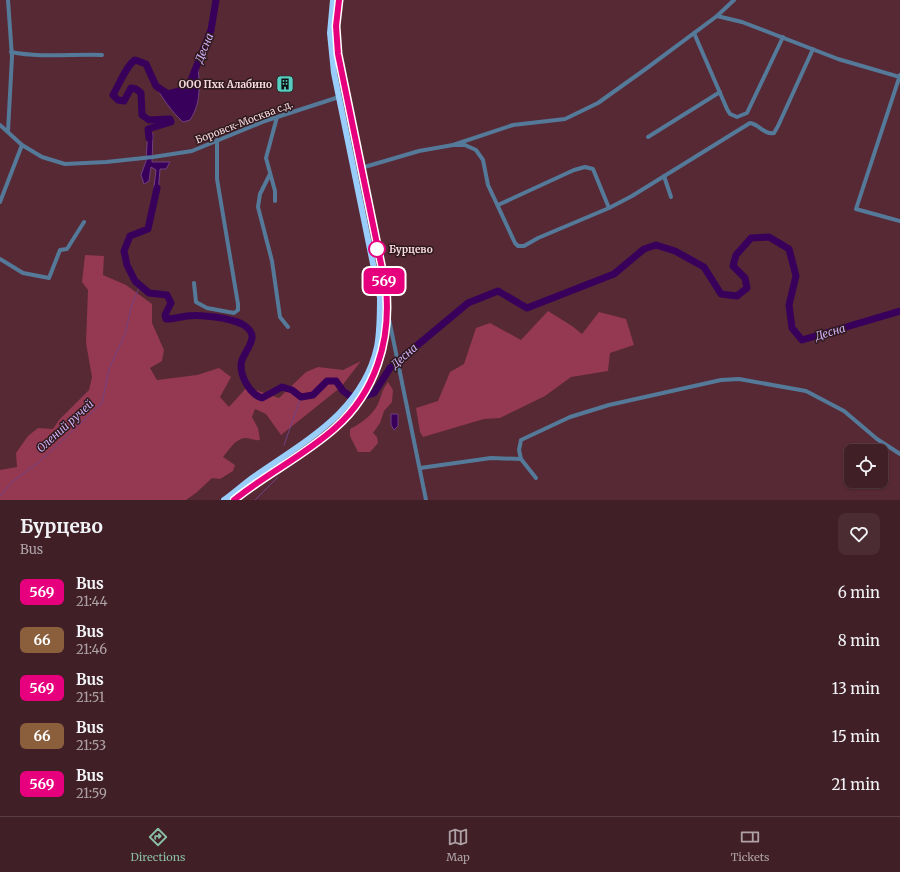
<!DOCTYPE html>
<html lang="en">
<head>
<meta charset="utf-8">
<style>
	body { margin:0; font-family:Merriweather,serif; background:#4b2c33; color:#f1f3f6; height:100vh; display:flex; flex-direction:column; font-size:15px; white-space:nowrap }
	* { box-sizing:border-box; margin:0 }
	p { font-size:13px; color:#aea2a7 }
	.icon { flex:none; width:22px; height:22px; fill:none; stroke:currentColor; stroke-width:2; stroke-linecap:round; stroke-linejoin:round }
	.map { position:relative; height:500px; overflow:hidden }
	.drawer { display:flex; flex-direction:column; background:#401f27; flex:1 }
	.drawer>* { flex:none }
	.badge { padding:0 8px; border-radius:6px; font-size:14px; line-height:26px }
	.fabs { position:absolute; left:844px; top:444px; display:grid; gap:8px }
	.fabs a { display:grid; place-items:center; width:44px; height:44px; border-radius:8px; background:#401f27; box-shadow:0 1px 3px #0004,0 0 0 1px #593d44; font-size:20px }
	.map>.badge { position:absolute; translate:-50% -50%; box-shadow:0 0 0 2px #fff }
	.round { display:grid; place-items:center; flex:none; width:42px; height:42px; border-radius:8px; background:#4b2c33 }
	.overview { display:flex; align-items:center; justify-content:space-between; height:68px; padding:0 20px }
	h1 { font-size:19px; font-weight:700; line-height:30px }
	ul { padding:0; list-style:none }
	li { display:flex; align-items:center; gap:12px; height:48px; padding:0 20px }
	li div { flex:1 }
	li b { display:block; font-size:15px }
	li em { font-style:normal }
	li .badge { min-width:44px; font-weight:700; text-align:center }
	.dock { display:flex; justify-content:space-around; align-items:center; height:56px; border-top:1px solid #593d44; background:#401f27; font-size:11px; color:#aea2a7 }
	.dock a { display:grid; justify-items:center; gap:2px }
	.dock .current { color:#8abfa5 }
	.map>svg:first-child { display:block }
	.green { fill:#953852 }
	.water { fill:#38005b; stroke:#714182 }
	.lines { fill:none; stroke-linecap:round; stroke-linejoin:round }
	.stream { stroke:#714182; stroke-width:1 }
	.river { stroke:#38005b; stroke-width:7 }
	.minor { stroke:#557999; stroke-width:4 }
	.highway { stroke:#99cdfc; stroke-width:6 }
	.line-casing { stroke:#fff; stroke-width:9 }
	.line { stroke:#e6007e; stroke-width:6 }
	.stop-dot { fill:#fff; stroke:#e6007e; stroke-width:2 }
	.labels { text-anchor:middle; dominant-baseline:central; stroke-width:3; stroke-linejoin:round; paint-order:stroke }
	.poi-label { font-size:10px; font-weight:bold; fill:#f7d9de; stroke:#2e1a1e; text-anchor:end }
	.street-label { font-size:10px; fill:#f7d9de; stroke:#2e1a1e }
	.stop-label { font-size:10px; font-weight:bold; fill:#f7d9de; stroke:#2e1a1e; text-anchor:start }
	.water-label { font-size:11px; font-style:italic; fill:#d1aff6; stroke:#2e1a1e }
</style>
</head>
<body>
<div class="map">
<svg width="900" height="500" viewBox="0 0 900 500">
	<rect width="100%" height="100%" fill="#562934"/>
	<g class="green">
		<path d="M85 255 104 256 103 275 126 285 152 304V323L164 350 162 361 150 368 157 380 197 375 219 368 231 377 220 397 229 407 247 387 279 398 306 372 318 367 343 370 361 361 341 387 281 435 266 414 255 409 252 417 258 428 260 440C254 441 251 438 245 438 235 439 229 450 223 457L235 465 233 471 220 479 212 478 196 493 186 500H0V470L17 467 16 453 28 436 38 428 53 429 59 420 89 390 92 377 86 343 88 290 82 282Z"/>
		<path d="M548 311 572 326 582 334 599 312 626 319 634 345 610 353 608 371 571 377 545 396 500 418 484 419 423 437 420 432 416 408 438 401 450 372 464 364 476 328 490 323 521 340Z"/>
		<path d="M388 382 393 390 392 402 384 411 380 423 373 433 377 437 378 443 370 452H358L350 436V429C360 424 373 415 378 404 382 395 381 391 388 382Z"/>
	</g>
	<g class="water">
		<path d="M198 64C199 84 202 102 190 120L183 122C171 111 163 99 155 85L168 94C189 88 189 84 198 64Z"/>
		<path d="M148 129 153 134 152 162H170L166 169H160L158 194 155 197 153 195 156 170 151 167 149 181 144 184 141 175 146 161Z"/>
		<path d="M391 414H398V426L394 430 391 425Z"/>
	</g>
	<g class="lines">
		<g class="stream">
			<path d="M284 445 301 397"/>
			<path d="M0 496 12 482 39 462 102 403 109 369 125 334 132 304 140 286"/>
			<path d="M255 500 278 477"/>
		</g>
		<g class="river">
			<path d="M149 138 148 129 171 122 170 119 149 120 142 115 141 93 136 89 131 88 124 101 118 100 113 95C119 85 126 66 135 60L146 64 156 86 168 94 183 90 191 80 211 30 216 0"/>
			<path d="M157 188 148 229 130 236 124 251 127 265 135 281 149 293 167 295 171 303 165 315 166 319C173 319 180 317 187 316 201 314 230 318 242 324 262 335 247 347 242 360 238 373 249 394 262 398L282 387 292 390 301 397 313 395 327 381H336L343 391 350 396H365L374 393 390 368 468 303 498 291 527 308 614 274 644 249 656 245 675 251 704 267 721 294 737 296 747 288 745 278 733 266 736 255 751 238 769 237 789 249 796 276 789 305 792 328 802 340 900 311"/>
		</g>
		<g class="minor">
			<path d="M717 16 742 22 838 59 900 77"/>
			<path d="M694 33 727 109 730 114 737 117 747 113 783 37"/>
			<path d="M11 52C41 58 71 54 102 55"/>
			<path d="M900 75 856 209 900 221"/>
			<path d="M0 125 22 145 42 157 65 164 106 162 153 157 192 151 265 121 339 97"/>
			<path d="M8 131 12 57 8 0"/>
			<path d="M648 137 720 92"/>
			<path d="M453 145H465L476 150 483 160 488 185 515 243 518 246H524L538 238 609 208 632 196 750 123C759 124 764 135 774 133L778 126 813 49"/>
			<path d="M361 168 419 151 453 145 513 125 565 119 598 103 647 68 717 16 734 0"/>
			<path d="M270 174 260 194 258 207 272 261 280 317 288 327"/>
			<path d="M664 176 671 197"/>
			<path d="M275 201V191L266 158 277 117"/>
			<path d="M0 202 22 145"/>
			<path d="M498 205 574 170 585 167 593 169 609 208"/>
			<path d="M0 259 23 273 49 278 60 250 67 249 84 222"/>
			<path d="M194 283 196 302 207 308 234 313 238 310V304L217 179V140"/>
			<path d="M388 314 426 500"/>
			<path d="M521 459 519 450 521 440 570 417 609 405 721 380 739 379 806 391 844 411 877 439 900 454"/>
			<path d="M420 468 491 458 521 459 536 478"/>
		</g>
		<g class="highway">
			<path d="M224 500C235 492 245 483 255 476 305 441 363 411 377 347 380 331 380 314 380 298L334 73 330 33 333 0"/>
			<path d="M234 500C266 474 305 455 335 428 376 392 391 340 386 288L338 54 336 26 339 0"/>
		</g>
	</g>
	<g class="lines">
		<defs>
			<path id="line" d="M234 500C266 474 305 455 335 428 376 392 391 340 386 288L338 54 336 26 339 0"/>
		</defs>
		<use href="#line" class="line-casing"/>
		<use href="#line" class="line"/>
	</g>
	<defs>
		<symbol id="building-square" viewBox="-11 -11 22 22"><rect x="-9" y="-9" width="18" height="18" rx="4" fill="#57cec2" stroke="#2e1a1e"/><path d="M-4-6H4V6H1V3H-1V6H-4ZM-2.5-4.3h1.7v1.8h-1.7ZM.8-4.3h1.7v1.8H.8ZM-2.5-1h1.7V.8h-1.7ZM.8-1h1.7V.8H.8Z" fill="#111"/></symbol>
	</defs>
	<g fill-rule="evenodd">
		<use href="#building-square" x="275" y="74" width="20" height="20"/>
	</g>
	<circle class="stop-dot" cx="377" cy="249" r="8"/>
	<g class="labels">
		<g class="poi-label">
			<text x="272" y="84">ООО Пхк Алабино</text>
		</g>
		<g class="street-label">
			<text transform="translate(244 122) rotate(-21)">Боровск-Москва с.д.</text>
		</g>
		<g class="stop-label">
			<text x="389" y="249">Бурцево</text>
		</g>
		<g class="water-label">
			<text transform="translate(204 48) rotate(-68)">Десна</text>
			<text transform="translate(830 332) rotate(-17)">Десна</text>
			<text transform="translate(404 356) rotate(-41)">Десна</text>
			<text transform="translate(65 426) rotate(-42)">Олений ручей</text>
		</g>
	</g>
</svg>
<div class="fabs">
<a><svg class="icon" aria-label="locate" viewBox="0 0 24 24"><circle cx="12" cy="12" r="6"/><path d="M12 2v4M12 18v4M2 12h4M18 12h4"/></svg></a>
</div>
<b class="badge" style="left:384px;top:281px;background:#e6007e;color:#fff">569</b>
</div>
<section class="drawer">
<div class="overview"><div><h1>Бурцево</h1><p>Bus</p></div><a class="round"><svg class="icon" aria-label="heart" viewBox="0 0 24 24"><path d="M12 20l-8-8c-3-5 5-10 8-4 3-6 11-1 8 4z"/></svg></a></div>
<ul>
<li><span class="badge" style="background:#e6007e;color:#fff">569</span><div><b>Bus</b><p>21:44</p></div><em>6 min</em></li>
<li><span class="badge" style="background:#8b5e3c;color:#fff">66</span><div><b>Bus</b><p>21:46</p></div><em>8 min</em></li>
<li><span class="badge" style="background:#e6007e;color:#fff">569</span><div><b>Bus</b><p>21:51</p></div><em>13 min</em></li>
<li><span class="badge" style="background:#8b5e3c;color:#fff">66</span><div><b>Bus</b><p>21:53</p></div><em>15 min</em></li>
<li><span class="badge" style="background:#e6007e;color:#fff">569</span><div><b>Bus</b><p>21:59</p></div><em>21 min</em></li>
</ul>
</section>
<nav class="dock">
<a class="current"><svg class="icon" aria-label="directions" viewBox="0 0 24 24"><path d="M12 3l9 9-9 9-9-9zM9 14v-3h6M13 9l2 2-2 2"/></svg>Directions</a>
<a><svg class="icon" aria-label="map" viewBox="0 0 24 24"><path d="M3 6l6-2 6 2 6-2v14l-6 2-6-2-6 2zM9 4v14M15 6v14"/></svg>Map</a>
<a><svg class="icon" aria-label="tickets" viewBox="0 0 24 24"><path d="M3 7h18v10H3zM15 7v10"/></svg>Tickets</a>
</nav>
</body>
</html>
